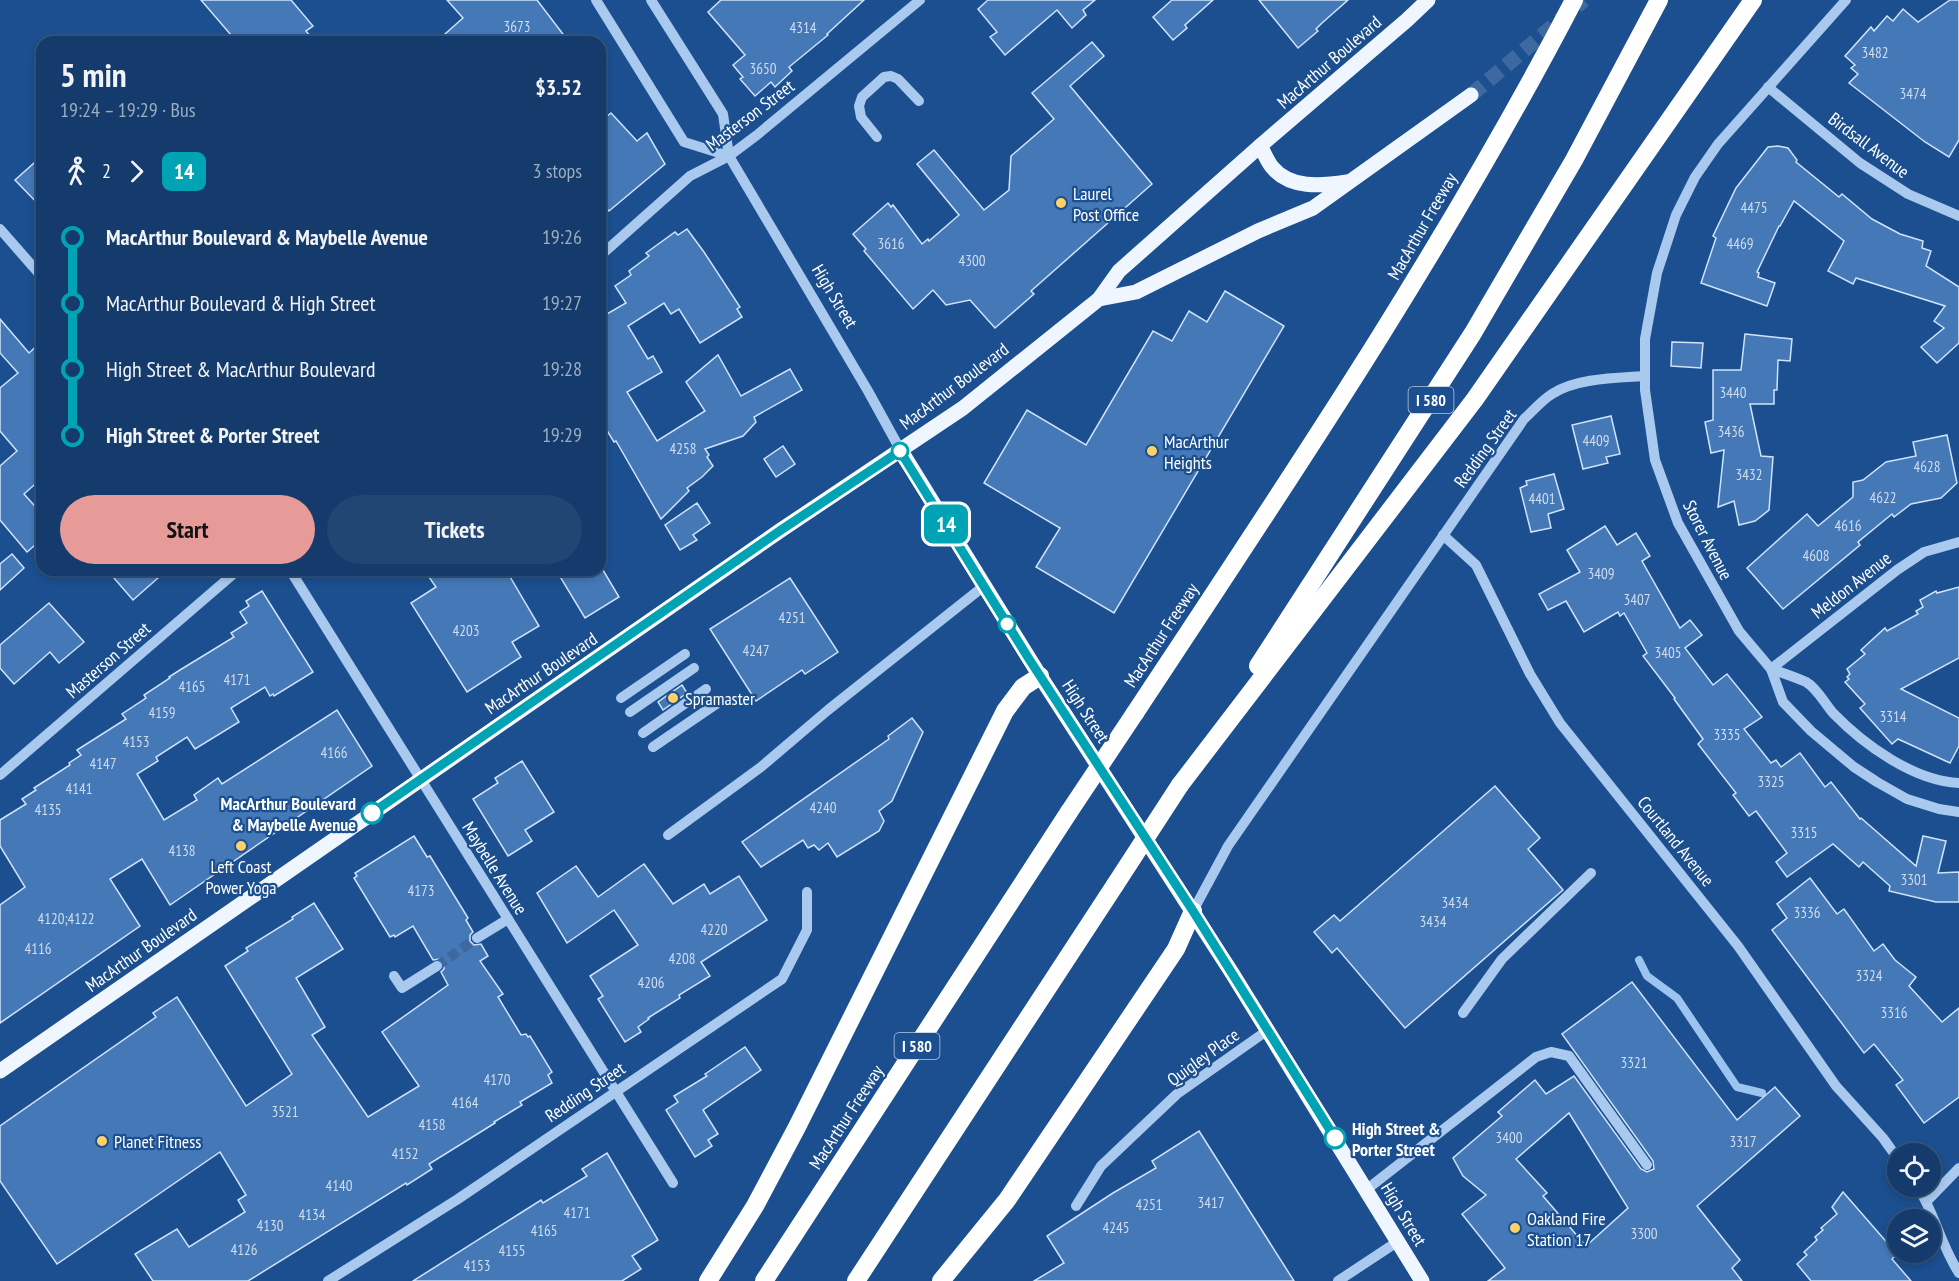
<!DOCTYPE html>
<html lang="en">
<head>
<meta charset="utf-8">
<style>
	body { margin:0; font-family:"PT Sans Narrow",sans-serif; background:#214673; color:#f1f3f6; height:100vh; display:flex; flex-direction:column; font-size:22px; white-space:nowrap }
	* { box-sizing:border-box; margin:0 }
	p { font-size:20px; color:#9dadc1 }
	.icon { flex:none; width:33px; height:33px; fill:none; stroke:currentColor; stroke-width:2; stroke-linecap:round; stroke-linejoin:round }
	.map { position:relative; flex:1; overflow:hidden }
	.sheet { position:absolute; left:36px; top:36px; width:570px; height:540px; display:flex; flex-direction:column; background:#143b6b; border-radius:18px; box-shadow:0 3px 9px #0003,0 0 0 2px #33557e }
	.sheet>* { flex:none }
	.badge { padding:0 12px; border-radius:9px; font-size:21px; line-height:39px }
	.controls { position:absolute; left:1887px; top:1143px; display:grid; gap:12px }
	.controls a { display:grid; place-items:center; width:54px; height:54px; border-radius:50%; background:#143b6b; box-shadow:0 3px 9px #0003,0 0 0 2px #33557e; font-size:30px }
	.map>.badge { position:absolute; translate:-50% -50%; box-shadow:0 0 0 3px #fff }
	.legs { display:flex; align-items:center; gap:9px; height:66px; padding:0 24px; font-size:20px }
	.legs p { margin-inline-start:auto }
	.head { display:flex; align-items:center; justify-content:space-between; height:102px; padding:0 24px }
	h1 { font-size:33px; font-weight:600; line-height:45px }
	.action { display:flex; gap:12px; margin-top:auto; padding:12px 24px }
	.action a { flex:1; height:69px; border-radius:36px; background:#e69b98; color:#111; font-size:24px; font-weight:600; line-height:69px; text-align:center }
	.action a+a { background:#214673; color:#f1f3f6 }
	ul { padding:0 24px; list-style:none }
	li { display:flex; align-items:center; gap:21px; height:66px; font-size:22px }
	li i { display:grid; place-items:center; width:9px; height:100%; margin:0 8px; background:currentColor }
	li i::after { content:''; width:15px; height:15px; margin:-8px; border:4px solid; border-radius:50%; background:#143b6b }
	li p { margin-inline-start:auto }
	li:first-child i { background:linear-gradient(#0000 50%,currentColor 0) }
	li:last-child i { background:linear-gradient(currentColor 50%,#0000 0) }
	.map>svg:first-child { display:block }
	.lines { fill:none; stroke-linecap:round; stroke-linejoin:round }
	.stream { stroke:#9cc4f0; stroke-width:8 }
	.building { fill:#4478b7; stroke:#cfe3fa; stroke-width:1.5; fill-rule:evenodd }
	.minor-tunnel { stroke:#3d69a0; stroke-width:10; stroke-dasharray:10 5; stroke-linecap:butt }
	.major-tunnel { stroke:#3d69a0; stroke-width:15; stroke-dasharray:15 8; stroke-linecap:butt }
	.minor { stroke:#a9c9ee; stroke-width:10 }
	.major { stroke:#f0f6ff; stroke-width:15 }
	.highway { stroke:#fff; stroke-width:18 }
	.highway-bridge { stroke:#fff; stroke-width:18 }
	.line-1-casing { stroke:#fff; stroke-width:14 }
	.line-1 { stroke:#00a3b4; stroke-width:9 }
	.poi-dot { fill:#ffd166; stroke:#1b4f8f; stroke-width:2 }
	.stop-1-dot { fill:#fff; stroke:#00a3b4; stroke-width:3 }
	.labels { text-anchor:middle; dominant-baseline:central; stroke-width:4.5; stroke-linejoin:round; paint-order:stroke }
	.number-label { font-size:15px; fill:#d0dded }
	.shield { fill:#1b4f8f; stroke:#bbcadd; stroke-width:1.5 }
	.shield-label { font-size:16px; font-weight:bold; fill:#fff }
	.street-label { font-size:18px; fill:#fff; stroke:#1b4f8f }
	.poi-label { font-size:18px; fill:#fff; stroke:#1b4f8f; text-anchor:start }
	.stop-label { font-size:18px; font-weight:bold; fill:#fff; stroke:#1b4f8f; text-anchor:end }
</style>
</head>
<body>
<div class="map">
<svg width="1959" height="1281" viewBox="0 0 1959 1281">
	<rect width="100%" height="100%" fill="#1b4f8f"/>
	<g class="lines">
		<path class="stream" d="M1639 960 1647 976 1677 998 1737 1087 1762 1093"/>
	</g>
	<g class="building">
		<path d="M201 0H291L313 26 306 31 315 42H237Z"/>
		<path d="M447 0H537L569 42H436L463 18Z"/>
		<path d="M721 0H864L827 34 828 35 789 67 792 71 775 87 771 82 755 96 740 79 743 77 733 65 745 55 708 12Z"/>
		<path d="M988 0H1095L1083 10 1086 15 1072 28 1057 10 1005 55 990 37 997 32 978 9Z"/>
		<path d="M1172 0H1213L1185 25 1187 28 1173 40 1153 17Z"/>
		<path d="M1259 0H1348L1322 23 1316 29 1318 31 1298 48Z"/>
		<path d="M1950 0H1959V140L1949 157 1925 142 1849 83 1858 74 1851 68 1855 65 1845 56 1871 27 1874 31 1887 16 1893 21 1903 9 1918 22Z"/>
		<path d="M1092 42 1104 56 1070 86 1152 184 1031 291 1034 294 995 328 970 300 946 305 933 290 913 309 864 251 866 249 853 234 888 203 891 207 893 205 922 244 928 239 929 241 959 215 917 164 934 150 984 210 1009 190 1011 156 1054 119 1032 93Z"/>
		<path d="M611 113 637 141 647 133 665 164 609 211 600 200V122Z"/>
		<path d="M1778 146 1788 148 1797 160 1796 162 1839 197 1842 194 1872 219 1900 234 1923 241 1922 248 1931 251 1926 266 1959 287V343L1937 363 1921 347 1944 328 1934 321 1945 306 1856 278 1853 284 1828 271 1844 241 1794 201 1780 226H1779L1757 272 1759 273 1758 277 1775 283 1767 306 1701 283 1716 238 1713 236 1736 188 1768 147Z"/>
		<path d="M42 156V208L15 180Z"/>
		<path d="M687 229 704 252 740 307 737 309 742 317 700 343 679 309 671 314 664 303 628 326 648 359 653 356 662 372 627 392 657 441 705 411 686 382 718 355 741 396 790 369 802 390 754 417 756 422 743 436 705 449 709 455 707 457 713 466 702 477 687 488 689 491 661 519 616 441 614 442 600 419V318L626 303 615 286 631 275 629 271 649 256 646 253 675 232 678 235Z"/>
		<path d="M1225 291 1284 326 1114 613 1036 567 1060 528 984 483 1027 410 1086 445 1153 331 1172 341 1189 311 1207 322Z"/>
		<path d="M0 319 29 353 42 341V478L24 494 42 514V539L27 552 0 520V466L17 451 0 431V388L18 373 0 353Z"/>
		<path d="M1745 334 1792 339 1790 361 1778 360 1777 390H1774V404H1750L1761 456 1773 457 1769 510 1755 521 1739 525 1734 501 1718 507 1724 450 1711 453 1705 422 1713 420V370H1741Z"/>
		<path d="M1672 342 1703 343 1701 368 1671 366Z"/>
		<path d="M1611 416 1620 454 1606 457 1608 463 1583 469 1572 425Z"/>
		<path d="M1947 435 1957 483 1941 498 1911 504 1894 517 1892 514 1858 542 1860 545 1783 609 1747 568 1807 514 1818 526 1853 497V482L1863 480 1886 462 1916 456 1913 442Z"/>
		<path d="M783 446 795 464 776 477 764 459Z"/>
		<path d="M1554 474 1564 509 1548 514 1551 528 1531 532 1520 488 1527 485 1526 481Z"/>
		<path d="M697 503 710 523 693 535 697 540 680 550 665 525Z"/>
		<path d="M1605 526 1617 545 1636 533 1650 556 1642 561 1680 628 1690 620 1702 635 1685 648 1713 685 1727 674 1762 717 1744 729 1771 763 1776 760 1781 767 1800 753 1825 787 1831 782 1860 819 1861 818 1916 866 1923 836 1946 841 1938 873 1959 872V902H1936L1889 891 1890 886 1863 862 1859 867 1833 844 1787 877 1776 862 1787 853 1756 811 1749 816 1733 795 1736 793 1698 744 1703 739 1674 699 1675 698 1643 656 1647 653 1624 613 1620 616 1618 612 1584 632 1566 601 1548 610 1539 594 1580 572 1567 550Z"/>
		<path d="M12 554 24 568 0 590V564Z"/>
		<path d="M107 570H167L133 600Z"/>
		<path d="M424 570H506L539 626 512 642 521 657 467 692 411 603 436 587Z"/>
		<path d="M556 570H603L619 597 585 618Z"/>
		<path d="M790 578 838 652 805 674 802 670 756 701 710 629Z"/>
		<path d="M1959 587V658L1901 689 1959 718V746L1950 763 1898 739 1892 744 1860 708 1865 704 1845 682 1849 679 1847 677 1850 674 1847 669 1865 654 1861 650 1885 628 1887 631 1918 614 1916 611 1923 607 1920 600 1936 591 1937 593Z"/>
		<path d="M262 591 313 672 274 696 273 694 270 696 265 687 231 708 239 722 195 749 187 737 156 757 158 761 137 774 164 820 197 800 194 795 218 778 222 784 337 710 372 766 170 905 142 859 110 879 140 926 0 1023V905L25 887 0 846V820L26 804 22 799 36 790 34 788 70 765 69 763 81 755 77 750 126 719 122 714 146 698 144 695 170 678 169 677 180 670 234 637 231 633 247 623 240 612 249 606 246 601Z"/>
		<path d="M49 603 84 642 59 663 50 652 14 684 0 668V645Z"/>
		<path d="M682 685 687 693 663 710 658 702Z"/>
		<path d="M912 718 923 732 892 801 879 811 884 821 879 831 837 857 828 843 819 850 814 845 808 848 803 840 761 867 742 842 889 739 888 736Z"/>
		<path d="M522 761 554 812 525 830 532 841 508 856 473 799 498 783 495 778Z"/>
		<path d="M1495 786 1540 838 1528 849 1563 890 1405 1028 1337 948 1332 953 1314 932 1334 915 1340 921Z"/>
		<path d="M414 836 427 857 430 856 468 918 466 920 473 932 470 935V941L474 945 481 944 488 956 480 961 503 994 498 997 521 1035 526 1034 528 1037 530 1036 552 1072 548 1075 552 1083 520 1102 522 1105 494 1122 495 1123 429 1164 432 1169 407 1185 406 1183 248 1281H153L135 1254 177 1229 189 1247 245 1212 238 1200 246 1195 220 1152 57 1264 0 1181V1126L156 1017 153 1013 177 997 246 1106 292 1074 225 966 248 951 246 948 293 919 292 917 314 903 343 949 296 978 325 1027 312 1035 368 1117 419 1086 382 1032 448 985 441 972 444 969V963L440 959 433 960 413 926 395 937 394 935 390 937 354 878 357 876 355 873Z"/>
		<path d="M644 864 673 904 704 884 710 894 739 876 767 920 701 962 710 976 679 995 680 998 648 1018 649 1019 638 1027 641 1032 625 1042 598 999 603 996 590 976 638 945 614 910 567 943 537 893 576 866 598 897Z"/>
		<path d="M1810 878 1837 914 1844 909 1874 951 1883 944 1895 960 1916 977 1909 986 1942 1022 1959 1008V1097L1924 1123 1896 1085 1903 1080 1874 1044 1864 1053 1772 930 1787 918 1777 904Z"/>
		<path d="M1632 982 1737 1120 1775 1087 1800 1116 1697 1206 1740 1260 1732 1268 1742 1281H1488L1505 1268 1462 1214 1486 1195 1463 1176 1453 1158 1502 1116 1498 1112 1535 1080 1546 1094 1574 1076 1641 1169 1647 1172 1654 1169 1653 1161 1562 1034ZM1569 1113 1628 1208 1586 1246 1543 1196 1547 1193 1516 1159Z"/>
		<path d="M745 1047 761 1070 703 1110 718 1134 708 1140 712 1146 695 1157 666 1110 678 1102 674 1096 707 1076 705 1074Z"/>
		<path d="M1199 1131 1294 1281H1034L1064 1263 1047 1236 1113 1193 1156 1168 1152 1161Z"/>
		<path d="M607 1153 658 1240 632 1256 641 1269 622 1281H413L519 1214 541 1200 543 1203 587 1176 582 1169Z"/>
		<path d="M1843 1192 1897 1254 1892 1259 1911 1281H1811L1797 1264 1807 1255 1804 1252 1817 1240 1815 1237 1823 1230 1821 1228 1837 1214 1832 1207Z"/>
	</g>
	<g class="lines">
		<path class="minor-tunnel" d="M437 966 477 938"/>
		<path class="major-tunnel" d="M1471 95 1584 0"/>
		<g class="minor">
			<path d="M596 0 684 142 729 156"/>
			<path d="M651 0 723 114 729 156 868 391 901 451"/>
			<path d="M1846 0 1718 144 1695 177 1676 215 1657 273 1645 339V390L1655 460 1678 523 1739 631 1771 669 1783 702 1811 731 1854 767 1877 782 1907 799 1939 809 1959 812"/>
			<path d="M1768 87 1860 163 1908 194 1959 216"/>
			<path d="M877 137 861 117 859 106 862 97 884 77 891 76 898 79 919 101"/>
			<path d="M0 229 42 277"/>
			<path d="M600 256 690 176 729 156 757 135 920 0"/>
			<path d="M1443 535 1476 565 1530 674 1560 723 1738 946 1836 1086 1883 1138 1898 1159"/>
			<path d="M290 570 673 1183"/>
			<path d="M1771 669 1897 570 1924 552 1959 542"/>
			<path d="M1771 669C1783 673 1795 677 1806 682 1817 688 1825 704 1833 713 1864 745 1914 781 1959 783"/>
			<path d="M621 698 685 654"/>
			<path d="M630 712 694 668"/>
			<path d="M643 733 706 689"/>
			<path d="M653 747 716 704"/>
			<path d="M0 775 238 570"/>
			<path d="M668 835 761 767 828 710 984 586"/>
			<path d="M1193 911 1228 846 1524 419C1533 411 1542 400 1552 394 1576 378 1617 378 1645 376"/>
			<path d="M477 938 508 919"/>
			<path d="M394 976 402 988 437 966"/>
			<path d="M1463 1013 1502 959 1591 873"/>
			<path d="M1917 1186C1935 1213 1941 1246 1959 1273"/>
			<path d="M1366 1190 1536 1057 1551 1052 1569 1056 1647 1165"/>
			<path d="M1927 1201 1959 1168"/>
			<path d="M1076 1206 1101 1166 1177 1094 1268 1030"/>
			<path d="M328 1281 458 1199 782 979 807 930V892"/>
			<path d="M1338 1281 1397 1242"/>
		</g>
		<g class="major">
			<path d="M1260 146C1264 152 1267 161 1272 167 1290 189 1321 186 1347 182"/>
			<path d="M1099 299 1136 292 1258 231 1313 208 1471 95"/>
			<path d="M901 451 1040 676 1232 973 1422 1281"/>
			<path d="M0 1071 781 530 963 408 1099 299 1119 271 1260 146 1407 20 1428 0"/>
		</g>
		<g class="highway">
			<path d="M1258 666 1473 333 1574 160 1659 0"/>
			<path d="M1135 713C1289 480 1445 248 1574 0"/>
			<path d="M1180 785 1475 399 1753 0"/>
			<path d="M708 1281 755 1206 797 1127 1005 711 1023 687 1040 676"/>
			<path d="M764 1281 1069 812"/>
			<path d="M856 1281 1115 885"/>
			<path d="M941 1281 1007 1200 1176 949 1193 911"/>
		</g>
		<g class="highway-bridge">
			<path d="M1069 812 1135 713"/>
			<path d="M1115 885 1180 785"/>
		</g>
	</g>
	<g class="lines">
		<defs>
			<path id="line-1" d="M372 813 781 530 900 451 1029 659 1193 911 1335 1138"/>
		</defs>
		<use href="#line-1" class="line-1-casing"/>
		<use href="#line-1" class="line-1"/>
	</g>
	<g class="poi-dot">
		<circle cx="1061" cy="203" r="6"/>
		<circle cx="1152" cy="451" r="6"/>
		<circle cx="673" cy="698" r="6"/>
		<circle cx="241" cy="846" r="6"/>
		<circle cx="102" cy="1141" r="6"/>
		<circle cx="1515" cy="1228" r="6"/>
	</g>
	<g class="stop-1-dot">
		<circle cx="900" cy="451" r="8"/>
		<circle cx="1007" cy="624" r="8"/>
		<circle cx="372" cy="813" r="10"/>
		<circle cx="1335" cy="1138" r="10"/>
	</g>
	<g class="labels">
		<g class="number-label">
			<text x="517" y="26">3673</text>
			<text x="803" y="27">4314</text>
			<text x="1875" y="52">3482</text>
			<text x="763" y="68">3650</text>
			<text x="1913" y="93">3474</text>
			<text x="1754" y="207">4475</text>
			<text x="891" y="243">3616</text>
			<text x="1740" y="243">4469</text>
			<text x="972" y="260">4300</text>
			<text x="1733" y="392">3440</text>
			<text x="1731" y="431">3436</text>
			<text x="1596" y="440">4409</text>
			<text x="683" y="448">4258</text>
			<text x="1927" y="466">4628</text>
			<text x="1749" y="474">3432</text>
			<text x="1883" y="497">4622</text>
			<text x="1542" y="498">4401</text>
			<text x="1848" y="525">4616</text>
			<text x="1816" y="555">4608</text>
			<text x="1601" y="573">3409</text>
			<text x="1637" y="599">3407</text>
			<text x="792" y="617">4251</text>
			<text x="466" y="630">4203</text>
			<text x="756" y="650">4247</text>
			<text x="1668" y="652">3405</text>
			<text x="237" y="679">4171</text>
			<text x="192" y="686">4165</text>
			<text x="162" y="712">4159</text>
			<text x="1893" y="716">3314</text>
			<text x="1727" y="734">3335</text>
			<text x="136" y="741">4153</text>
			<text x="334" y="752">4166</text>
			<text x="103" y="763">4147</text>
			<text x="1771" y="781">3325</text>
			<text x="79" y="788">4141</text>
			<text x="823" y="807">4240</text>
			<text x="48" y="809">4135</text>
			<text x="1804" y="832">3315</text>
			<text x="182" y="850">4138</text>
			<text x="1914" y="879">3301</text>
			<text x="421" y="890">4173</text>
			<text x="1455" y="902">3434</text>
			<text x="1807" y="912">3336</text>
			<text x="66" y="918">4120;4122</text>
			<text x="1433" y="921">3434</text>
			<text x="714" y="929">4220</text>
			<text x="38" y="948">4116</text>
			<text x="682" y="958">4208</text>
			<text x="1869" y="975">3324</text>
			<text x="651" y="982">4206</text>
			<text x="1894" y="1012">3316</text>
			<text x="1634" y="1062">3321</text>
			<text x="497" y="1079">4170</text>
			<text x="465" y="1102">4164</text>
			<text x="285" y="1111">3521</text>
			<text x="432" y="1124">4158</text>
			<text x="1509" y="1137">3400</text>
			<text x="1743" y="1141">3317</text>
			<text x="405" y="1153">4152</text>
			<text x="339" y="1185">4140</text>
			<text x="1211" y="1202">3417</text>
			<text x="1149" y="1204">4251</text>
			<text x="577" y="1212">4171</text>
			<text x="312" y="1214">4134</text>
			<text x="270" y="1225">4130</text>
			<text x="1116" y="1227">4245</text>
			<text x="544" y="1230">4165</text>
			<text x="1644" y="1233">3300</text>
			<text x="244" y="1249">4126</text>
			<text x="512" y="1250">4155</text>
			<text x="477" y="1265">4153</text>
		</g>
		<g class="shield">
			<rect x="1408.5" y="387" width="45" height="26" rx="4.5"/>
			<rect x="894.5" y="1033" width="45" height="26" rx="4.5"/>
		</g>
		<g class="shield-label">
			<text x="1431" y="400">I 580</text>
			<text x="917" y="1046">I 580</text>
		</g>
		<g class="street-label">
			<text transform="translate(1329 62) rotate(-41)">MacArthur Boulevard</text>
			<text transform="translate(750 115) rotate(-37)">Masterson Street</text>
			<text transform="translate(1869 145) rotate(37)">Birdsall Avenue</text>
			<text transform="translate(1422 226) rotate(-60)">MacArthur Freeway</text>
			<text transform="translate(835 296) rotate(59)">High Street</text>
			<text transform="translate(954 386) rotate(-37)">MacArthur Boulevard</text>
			<text transform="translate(1485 448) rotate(-54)">Redding Street</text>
			<text transform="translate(1708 540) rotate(63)">Storer Avenue</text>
			<text transform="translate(1851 585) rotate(-38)">Meldon Avenue</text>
			<text transform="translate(1161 635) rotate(-57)">MacArthur Freeway</text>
			<text transform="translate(108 660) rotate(-41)">Masterson Street</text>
			<text transform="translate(541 673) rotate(-34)">MacArthur Boulevard</text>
			<text transform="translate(1086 711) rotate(57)">High Street</text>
			<text transform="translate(1676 841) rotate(51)">Courtland Avenue</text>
			<text transform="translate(495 868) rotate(58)">Maybelle Avenue</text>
			<text transform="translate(141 950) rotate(-35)">MacArthur Boulevard</text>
			<text transform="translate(1203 1057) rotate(-36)">Quigley Place</text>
			<text transform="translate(585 1092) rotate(-34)">Redding Street</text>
			<text transform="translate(846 1117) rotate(-57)">MacArthur Freeway</text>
			<text transform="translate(1404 1214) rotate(59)">High Street</text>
		</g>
		<g class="poi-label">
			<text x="1073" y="193">Laurel<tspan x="1073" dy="21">Post Office</tspan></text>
			<text x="1164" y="441">MacArthur<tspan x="1164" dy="21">Heights</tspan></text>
			<text x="685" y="698">Spramaster</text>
			<text x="241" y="866" text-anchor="middle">Left Coast<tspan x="241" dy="21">Power Yoga</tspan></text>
			<text x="114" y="1141">Planet Fitness</text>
			<text x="1527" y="1218">Oakland Fire<tspan x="1527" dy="21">Station 17</tspan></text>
		</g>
		<g class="stop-label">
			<text x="356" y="803">MacArthur Boulevard<tspan x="356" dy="21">&amp; Maybelle Avenue</tspan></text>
			<text x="1352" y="1128" text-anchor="start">High Street &amp;<tspan x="1352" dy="21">Porter Street</tspan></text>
		</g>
	</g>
</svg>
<div class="controls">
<a><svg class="icon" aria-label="locate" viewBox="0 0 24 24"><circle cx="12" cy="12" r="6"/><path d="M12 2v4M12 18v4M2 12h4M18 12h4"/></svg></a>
<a><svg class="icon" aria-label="layers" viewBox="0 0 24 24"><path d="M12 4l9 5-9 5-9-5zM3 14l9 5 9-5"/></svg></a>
</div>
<b class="badge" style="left:946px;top:524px;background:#00a3b4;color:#fff">14</b>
<section class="sheet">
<div class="head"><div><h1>5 min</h1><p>19:24 – 19:29 · Bus</p></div><b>$3.52</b></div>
<div class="legs"><svg class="icon" aria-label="walk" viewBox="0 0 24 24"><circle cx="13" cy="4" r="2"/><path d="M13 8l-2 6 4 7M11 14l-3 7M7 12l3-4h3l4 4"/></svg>2<svg class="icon" aria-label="forward" viewBox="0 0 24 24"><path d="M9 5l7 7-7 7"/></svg><b class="badge" style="background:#00a3b4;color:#fff">14</b><p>3 stops</p></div>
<ul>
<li><i style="color:#00a3b4"></i><b>MacArthur Boulevard &amp; Maybelle Avenue</b><p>19:26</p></li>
<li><i style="color:#00a3b4"></i><span>MacArthur Boulevard &amp; High Street</span><p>19:27</p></li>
<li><i style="color:#00a3b4"></i><span>High Street &amp; MacArthur Boulevard</span><p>19:28</p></li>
<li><i style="color:#00a3b4"></i><b>High Street &amp; Porter Street</b><p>19:29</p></li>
</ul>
<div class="action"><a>Start</a><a>Tickets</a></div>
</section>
</div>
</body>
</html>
